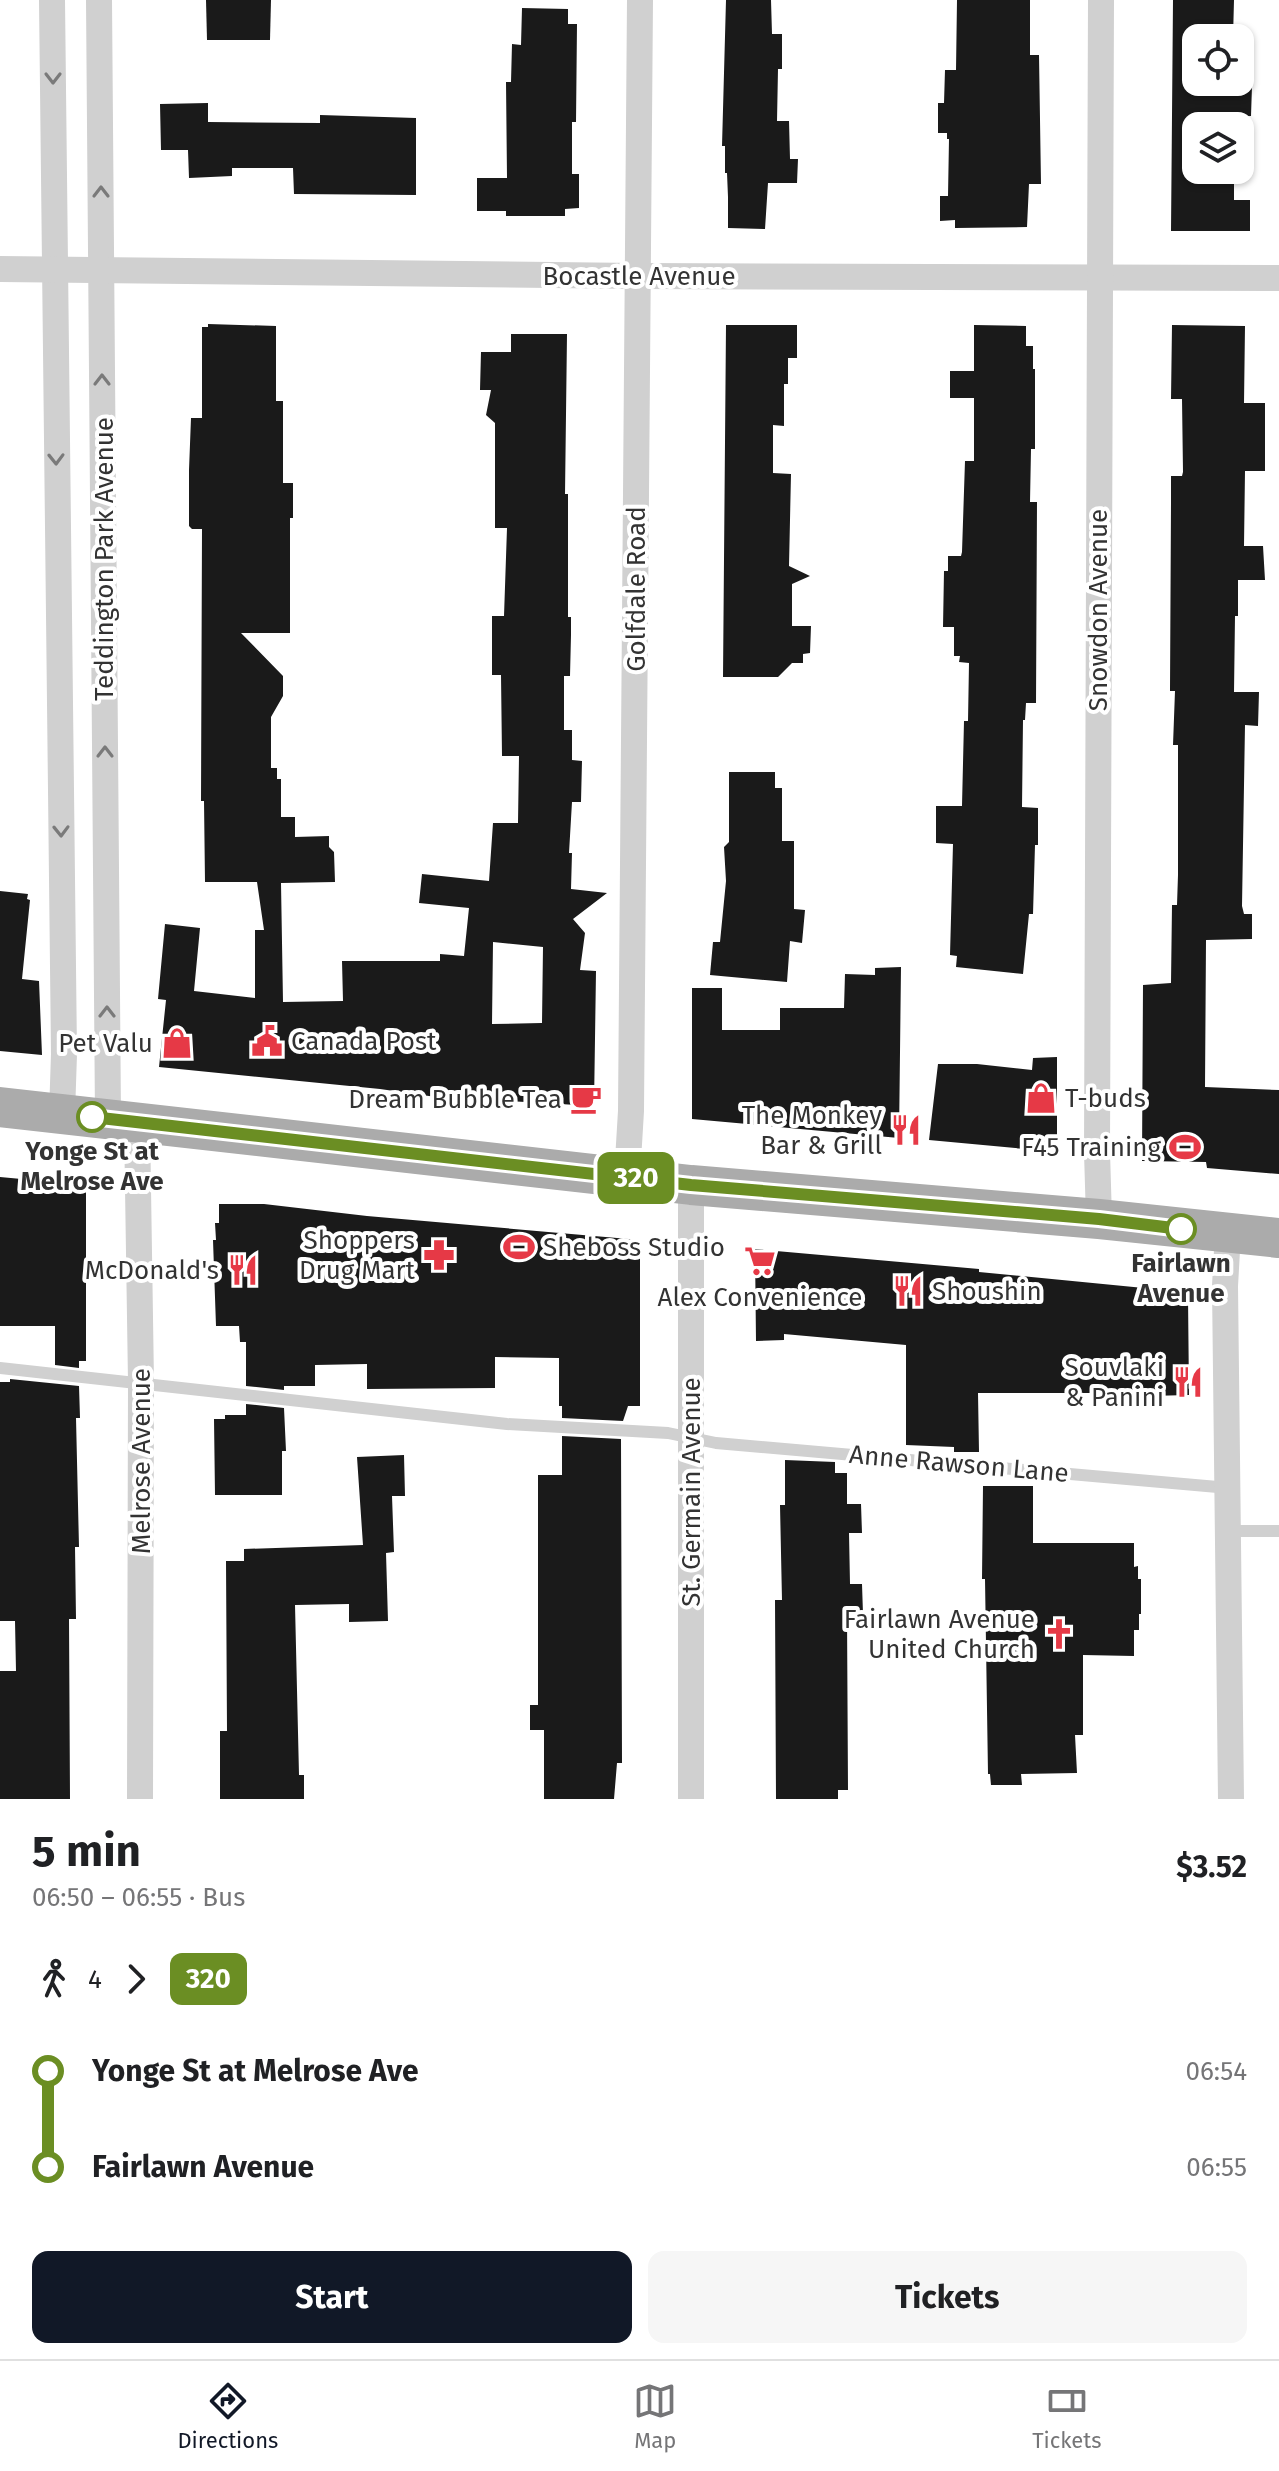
<!DOCTYPE html>
<html lang="en">
<head>
<meta charset="utf-8">
<style>
	body { margin:0; font-family:"Fira Sans",sans-serif; background:#f6f6f6; color:#202124; height:100vh; display:flex; flex-direction:column; font-size:30px; white-space:nowrap }
	* { box-sizing:border-box; margin:0 }
	p { font-size:26px; color:#757577 }
	.icon { flex:none; width:44px; height:44px; fill:none; stroke:currentColor; stroke-width:2; stroke-linecap:round; stroke-linejoin:round }
	.map { position:relative; height:1799px; overflow:hidden }
	.details { display:flex; flex-direction:column; background:#fff; flex:1 }
	.details>* { flex:none }
	.badge { padding:0 16px; border-radius:12px; font-size:28px; line-height:52px }
	.fabs { position:absolute; left:1182px; top:24px; display:grid; gap:16px }
	.fabs a { display:grid; place-items:center; width:72px; height:72px; border-radius:16px; background:#fff; box-shadow:0 2px 6px #0004; font-size:40px }
	.map>.badge { position:absolute; translate:-50% -50%; box-shadow:0 0 0 4px #fff }
	.legs { display:flex; align-items:center; gap:12px; height:88px; padding:0 32px; font-size:26px }
	.legs p { margin-inline-start:auto }
	.overview { display:flex; align-items:center; justify-content:space-between; height:136px; padding:0 32px }
	h1 { font-size:44px; font-weight:700; line-height:60px }
	.cta { display:flex; gap:16px; margin-top:auto; padding:16px 32px }
	.cta a { flex:1; height:92px; border-radius:16px; background:#111827; color:#fff; font-size:32px; font-weight:700; line-height:92px; text-align:center }
	.cta a+a { background:#f6f6f6; color:#202124 }
	ul { padding:0 32px; list-style:none }
	li { display:flex; align-items:center; gap:28px; height:96px; font-size:30px }
	li i { display:grid; place-items:center; width:12px; height:100%; margin:0 10px; background:currentColor }
	li i::after { content:''; width:20px; height:20px; margin:-10px; border:6px solid; border-radius:50%; background:#fff }
	li p { margin-inline-start:auto }
	li:first-child i { background:linear-gradient(#0000 50%,currentColor 0) }
	li:last-child i { background:linear-gradient(currentColor 50%,#0000 0) }
	.tabs { display:flex; justify-content:space-around; align-items:center; height:112px; border-top:2px solid #e0e0e0; background:#fff; font-size:22px; color:#757577 }
	.tabs a { display:grid; justify-items:center; gap:4px }
	.tabs .active { color:#111827 }
	.map>svg:first-child { display:block }
	.building { fill:#1a1a1a; fill-rule:evenodd }
	.lines { fill:none; stroke-linecap:round; stroke-linejoin:round }
	.lane { stroke:#d0d0d0; stroke-width:12 }
	.street { stroke:#d0d0d0; stroke-width:26 }
	.primary { stroke:#ababab; stroke-width:40 }
	.oneway { stroke:#7a7a7a }
	.line-1-casing { stroke:#fff; stroke-width:18 }
	.line-1 { stroke:#6b8e23; stroke-width:12 }
	.stop-1-dot { fill:#fff; stroke:#6b8e23; stroke-width:4 }
	.labels { text-anchor:middle; dominant-baseline:central; stroke-width:8; stroke-linejoin:round; paint-order:stroke }
	.street-label { font-size:26px; fill:#333; stroke:#fff }
	.poi-label { font-size:26px; fill:#333; stroke:#fff; text-anchor:end }
	.stop-label { font-size:26px; font-weight:bold; fill:#333; stroke:#fff }
</style>
</head>
<body>
<div class="map">
<svg width="1279" height="1799" viewBox="0 0 1279 1799">
	<rect width="100%" height="100%" fill="#fff"/>
	<g class="building">
		<path d="M206 0H271L270 40H207Z"/>
		<path d="M726 0H771L772 34H782V69H778L777 121H789L790 159H798L797 183H768L765 229 728 228V197L727 173H725V146H722Z"/>
		<path d="M957 0H1030V55H1039L1041 184H1029L1027 227 955 228V220L940 221V196H948L949 139H947V133H938V103H944L945 70H956Z"/>
		<path d="M1173 0H1234L1233 38H1196V82H1234V86H1252L1251 116 1230 117V126H1196V170H1234V200H1250V231H1171Z"/>
		<path d="M522 8 568 9V24H577L576 122H572V174H579V208L565 209V216H506V211H477V178H507L506 82H511L512 44 521 45Z"/>
		<path d="M208 103V122L320 123V115L416 118V195L294 194 293 168H232V176L189 178 188 150H161L160 104Z"/>
		<path d="M208 324 276 326V401H283V483H293V518H290V633H241L283 676V696L271 717V768H277V779H281V817H295V837L329 836V847L334 852 335 882 281 883 283 1002 343 1001 342 961H440V954L464 956 469 908 419 903 422 874 489 881 493 823H518L519 756H502L501 675H492V616H504L507 528H495V423L486 415 491 390H480L481 352H511V334H567L565 494H568V617H571V635L570 676H564V730H572V760L582 761 581 802H572L569 853H572L571 889 607 893 573 919 585 933 580 970 596 971 594 1106 436 1097 380 1089 159 1067 166 1000 158 999 165 924 200 928 194 991 255 998V930H264L257 882H205L204 801H201L202 529H192L189 526V470L191 418H202V327H208ZM493 942 543 947 542 1023 492 1024Z"/>
		<path d="M726 325H797V358H788V384H784V426L773 425V473L791 474 789 566 810 576 792 584V626H811L810 653 803 654V663H792L778 677H723Z"/>
		<path d="M974 325 1026 326V346H1033V369H1035V449H1031L1030 502H1037L1036 703H1026L1025 720H1023L1022 807 1038 808V845H1035L1033 914H1029L1023 974 956 967 957 956 950 955 953 844 936 843V806H962L964 721H968L969 663 959 662 960 656H954V627H943L944 571H948V556H961L962 552 965 461H974V398H950V371H974Z"/>
		<path d="M1172 325 1245 326 1244 403H1265V471H1245L1244 546H1263L1265 580H1238V616H1235L1234 692H1259L1258 726 1245 725 1242 906 1244 914H1252V939L1206 940 1205 1087 1279 1090V1174L1207 1168 1206 1162 1142 1161 1143 985 1171 983 1172 905H1177L1178 875V745H1173L1175 691H1170L1171 504V476H1182L1183 472 1182 399H1171Z"/>
		<path d="M729 772H775V788H782V841H794V909L805 910 802 943 790 941 787 982 710 975 713 942H720L726 881 724 847 729 842Z"/>
		<path d="M0 891 28 894 27 899 30 900 22 979 39 981 42 1055 0 1051Z"/>
		<path d="M901 967 899 1138 692 1119V988H722V1030H780V1008H844L845 974 875 975V968Z"/>
		<path d="M1057 1057V1152L929 1140 938 1064H977L1032 1070 1033 1058Z"/>
		<path d="M0 1177 86 1185V1361H79V1368L55 1365V1326H0Z"/>
		<path d="M219 1204H264L367 1216 640 1240V1406H628L623 1421 562 1418V1406H559V1358L495 1357V1388L367 1389V1364L315 1365V1386H284V1390L246 1386V1342H240L239 1326H216L213 1240H216L215 1223H219Z"/>
		<path d="M755 1249 979 1269V1272L1154 1289V1287L1182 1289 1188 1296 1189 1395 1149 1396V1405L1116 1404V1393H978L979 1452H954V1447L906 1445V1345L784 1334V1340L756 1341Z"/>
		<path d="M10 1379 79 1386 80 1418H76L79 1547H75L76 1619H69L70 1799H0V1671H16L15 1621H0V1382H10Z"/>
		<path d="M246 1404 284 1408 286 1451H282V1495H215L214 1419H225V1415H246Z"/>
		<path d="M562 1436 621 1439 622 1763H617L614 1799H544V1730H530V1705H538V1475H562Z"/>
		<path d="M404 1455 405 1496H392L394 1552 386 1553 388 1621 349 1622V1604L295 1605 299 1775H304V1799H220V1731H227L226 1561H244V1549L363 1545 357 1457Z"/>
		<path d="M785 1460 835 1462V1473H847V1504H861L862 1533H849L850 1584H862L863 1614H847L848 1790H838V1799H776L775 1600H782L780 1505H785Z"/>
		<path d="M983 1486H1033V1543H1134V1567L1138 1566V1579H1141V1614H1139V1630H1134V1656L1083 1655V1735H1075L1077 1773 1021 1774 1022 1785H991L990 1774H988L985 1579H982Z"/>
	</g>
	<g class="lines">
		<g class="lane">
			<path d="M0 1368 507 1424 668 1433 716 1443 1229 1488"/>
			<path d="M1230 1531H1279"/>
		</g>
		<g class="street">
			<path d="M52 0 64 1054 62 1114"/>
			<path d="M99 0 108 1118"/>
			<path d="M0 269 638 276 1279 278"/>
			<path d="M137 1123 141 1382 140 1799"/>
			<path d="M627 1177 631 1111 640 0"/>
			<path d="M691 1185V1799"/>
			<path d="M1099 1219 1097 1152 1101 0"/>
			<path d="M1228 1233 1225 1286 1231 1799"/>
		</g>
		<path class="primary" d="M0 1107 691 1185 1099 1219 1279 1238"/>
	</g>
	<defs><path id="oneway-chevron" d="M-2-3.5L2.5 0L-2 3.5" fill="none" stroke-width="1.6" stroke-linecap="round" stroke-linejoin="round" transform="scale(2)"/></defs>
	<g class="oneway">
		<use href="#oneway-chevron" transform="translate(53 78) rotate(90)"/>
		<use href="#oneway-chevron" transform="translate(101 192) rotate(-90)"/>
		<use href="#oneway-chevron" transform="translate(102 380) rotate(-90)"/>
		<use href="#oneway-chevron" transform="translate(56 459) rotate(89)"/>
		<use href="#oneway-chevron" transform="translate(105 752) rotate(-90)"/>
		<use href="#oneway-chevron" transform="translate(61 831) rotate(89)"/>
		<use href="#oneway-chevron" transform="translate(107 1012) rotate(-90)"/>
	</g>
	<g class="lines">
		<defs>
			<path id="line-1" d="M92 1117 691 1185 1099 1219 1181 1229"/>
		</defs>
		<use href="#line-1" class="line-1-casing"/>
		<use href="#line-1" class="line-1"/>
	</g>
	<defs>
		<symbol id="civic-bare" viewBox="-9 -9 18 18"><path d="M-.6-6.5H3V-4.5H.6V-3L4-1V1h2V6H-6V1h2V-1L-.6-3ZM-1.2 2.5V6h2.4V2.5Z" fill="#e63946" stroke="#fff" stroke-width="2.5" paint-order="stroke"/></symbol>
		<symbol id="shop-bare" viewBox="-9 -9 18 18"><path d="M-5-2.5h2.3a2.7 3.5 0 0 1 5.4 0H5L5.5 6h-11ZM-1.5-2.5h3a1.5 2.3 0 0 0-3 0Z" fill="#e63946" stroke="#fff" stroke-width="2.5" paint-order="stroke"/></symbol>
		<symbol id="cafe-bare" viewBox="-9 -9 18 18"><path d="M-5.5-4.5H6V0H3Q3 3.5 0 3.5H-2.5Q-5.5 3.5-5.5 0ZM3-3.2v2h1.7v-2ZM-6 4.5H4V6H-6Z" fill="#e63946" stroke="#fff" stroke-width="2.5" paint-order="stroke"/></symbol>
		<symbol id="restaurant-bare" viewBox="-9 -9 18 18"><path d="M-5-6h1v4h1v-4h1v4h1v-4h1v5L-1.5 .5V6h-2V.5L-5-1ZM5-6V6H3V1.5H1.5Q1.5-4 5-6Z" fill="#e63946" stroke="#fff" stroke-width="2.5" paint-order="stroke"/></symbol>
		<symbol id="stadium-bare" viewBox="-9 -9 18 18"><path d="M0-5a6.5 5 0 1 0 0 10a6.5 5 0 1 0 0-10ZM-3.5-1.8h7v3.6h-7Z" fill="#e63946" stroke="#fff" stroke-width="2.5" paint-order="stroke"/></symbol>
		<symbol id="pharmacy-bare" viewBox="-9 -9 18 18"><path d="M-2-6h4v4h4v4h-4v4h-4v-4h-4v-4h4Z" fill="#e63946" stroke="#fff" stroke-width="2.5" paint-order="stroke"/></symbol>
		<symbol id="supermarket-bare" viewBox="-9 -9 18 18"><path d="M-6-5.5h2.5l.6 2H6L4.5 2H-2.5L-4.4-4H-6ZM-1.5 3.2a1.3 1.3 0 1 0 .1 0ZM3 3.2a1.3 1.3 0 1 0 .1 0Z" fill="#e63946" stroke="#fff" stroke-width="2.5" paint-order="stroke"/></symbol>
		<symbol id="church-bare" viewBox="-9 -9 18 18"><path d="M-1.2-6h2.4v3.5h3.3v2.4h-3.3V6h-2.4V-.1h-3.3v-2.4h3.3Z" fill="#e63946" stroke="#fff" stroke-width="2.5" paint-order="stroke"/></symbol>
	</defs>
	<g fill-rule="evenodd">
		<use href="#civic-bare" x="245" y="1019" width="44" height="44"/>
		<use href="#shop-bare" x="155" y="1021" width="44" height="44"/>
		<use href="#shop-bare" x="1019" y="1076" width="44" height="44"/>
		<use href="#cafe-bare" x="564" y="1077" width="44" height="44"/>
		<use href="#restaurant-bare" x="884" y="1108" width="44" height="44"/>
		<use href="#stadium-bare" x="1163" y="1125" width="44" height="44"/>
		<use href="#stadium-bare" x="497" y="1225" width="44" height="44"/>
		<use href="#pharmacy-bare" x="417" y="1233" width="44" height="44"/>
		<use href="#supermarket-bare" x="738" y="1239" width="44" height="44"/>
		<use href="#restaurant-bare" x="221" y="1248" width="44" height="44"/>
		<use href="#restaurant-bare" x="886" y="1269" width="44" height="44"/>
		<use href="#restaurant-bare" x="1166" y="1360" width="44" height="44"/>
		<use href="#church-bare" x="1037" y="1612" width="44" height="44"/>
	</g>
	<g class="stop-1-dot">
		<circle cx="92" cy="1117" r="14"/>
		<circle cx="1181" cy="1229" r="14"/>
	</g>
	<g class="labels">
		<g class="street-label">
			<text x="639" y="276">Bocastle Avenue</text>
			<text transform="translate(104 559) rotate(-90)">Teddington Park Avenue</text>
			<text transform="translate(636 589) rotate(-90)">Golfdale Road</text>
			<text transform="translate(1098 610) rotate(-90)">Snowdon Avenue</text>
			<text transform="translate(141 1461) rotate(-90)">Melrose Avenue</text>
			<text transform="translate(959 1464) rotate(5)">Anne Rawson Lane</text>
			<text transform="translate(691 1492) rotate(-90)">St. Germain Avenue</text>
		</g>
		<g class="poi-label">
			<text x="291" y="1041" text-anchor="start">Canada Post</text>
			<text x="153" y="1043">Pet Valu</text>
			<text x="1065" y="1098" text-anchor="start">T-buds</text>
			<text x="562" y="1099">Dream Bubble Tea</text>
			<text x="882" y="1115">The Monkey<tspan x="882" dy="30">Bar &amp; Grill</tspan></text>
			<text x="1161" y="1147">F45 Training</text>
			<text x="415" y="1240">Shoppers<tspan x="415" dy="30">Drug Mart</tspan></text>
			<text x="543" y="1247" text-anchor="start">Sheboss Studio</text>
			<text x="219" y="1270">McDonald's</text>
			<text x="932" y="1291" text-anchor="start">Shoushin</text>
			<text x="760" y="1297" text-anchor="middle">Alex Convenience</text>
			<text x="1164" y="1367">Souvlaki<tspan x="1164" dy="30">&amp; Panini</tspan></text>
			<text x="1035" y="1619">Fairlawn Avenue<tspan x="1035" dy="30">United Church</tspan></text>
		</g>
		<g class="stop-label">
			<text x="92" y="1151">Yonge St at<tspan x="92" dy="30">Melrose Ave</tspan></text>
			<text x="1181" y="1263">Fairlawn<tspan x="1181" dy="30">Avenue</tspan></text>
		</g>
	</g>
</svg>
<div class="fabs">
<a><svg class="icon" aria-label="locate" viewBox="0 0 24 24"><circle cx="12" cy="12" r="6"/><path d="M12 2v4M12 18v4M2 12h4M18 12h4"/></svg></a>
<a><svg class="icon" aria-label="layers" viewBox="0 0 24 24"><path d="M12 4l9 5-9 5-9-5zM3 14l9 5 9-5"/></svg></a>
</div>
<b class="badge" style="left:636px;top:1178px;background:#6b8e23;color:#fff">320</b>
</div>
<section class="details">
<div class="overview"><div><h1>5 min</h1><p>06:50 – 06:55 · Bus</p></div><b>$3.52</b></div>
<div class="legs"><svg class="icon" aria-label="walk" viewBox="0 0 24 24"><circle cx="13" cy="4" r="2"/><path d="M13 8l-2 6 4 7M11 14l-3 7M7 12l3-4h3l4 4"/></svg>4<svg class="icon" aria-label="forward" viewBox="0 0 24 24"><path d="M9 5l7 7-7 7"/></svg><b class="badge" style="background:#6b8e23;color:#fff">320</b></div>
<ul>
<li><i style="color:#6b8e23"></i><b>Yonge St at Melrose Ave</b><p>06:54</p></li>
<li><i style="color:#6b8e23"></i><b>Fairlawn Avenue</b><p>06:55</p></li>
</ul>
<div class="cta"><a>Start</a><a>Tickets</a></div>
</section>
<nav class="tabs">
<a class="active"><svg class="icon" aria-label="directions" viewBox="0 0 24 24"><path d="M12 3l9 9-9 9-9-9zM9 14v-3h6M13 9l2 2-2 2"/></svg>Directions</a>
<a><svg class="icon" aria-label="map" viewBox="0 0 24 24"><path d="M3 6l6-2 6 2 6-2v14l-6 2-6-2-6 2zM9 4v14M15 6v14"/></svg>Map</a>
<a><svg class="icon" aria-label="tickets" viewBox="0 0 24 24"><path d="M3 7h18v10H3zM15 7v10"/></svg>Tickets</a>
</nav>
</body>
</html>
